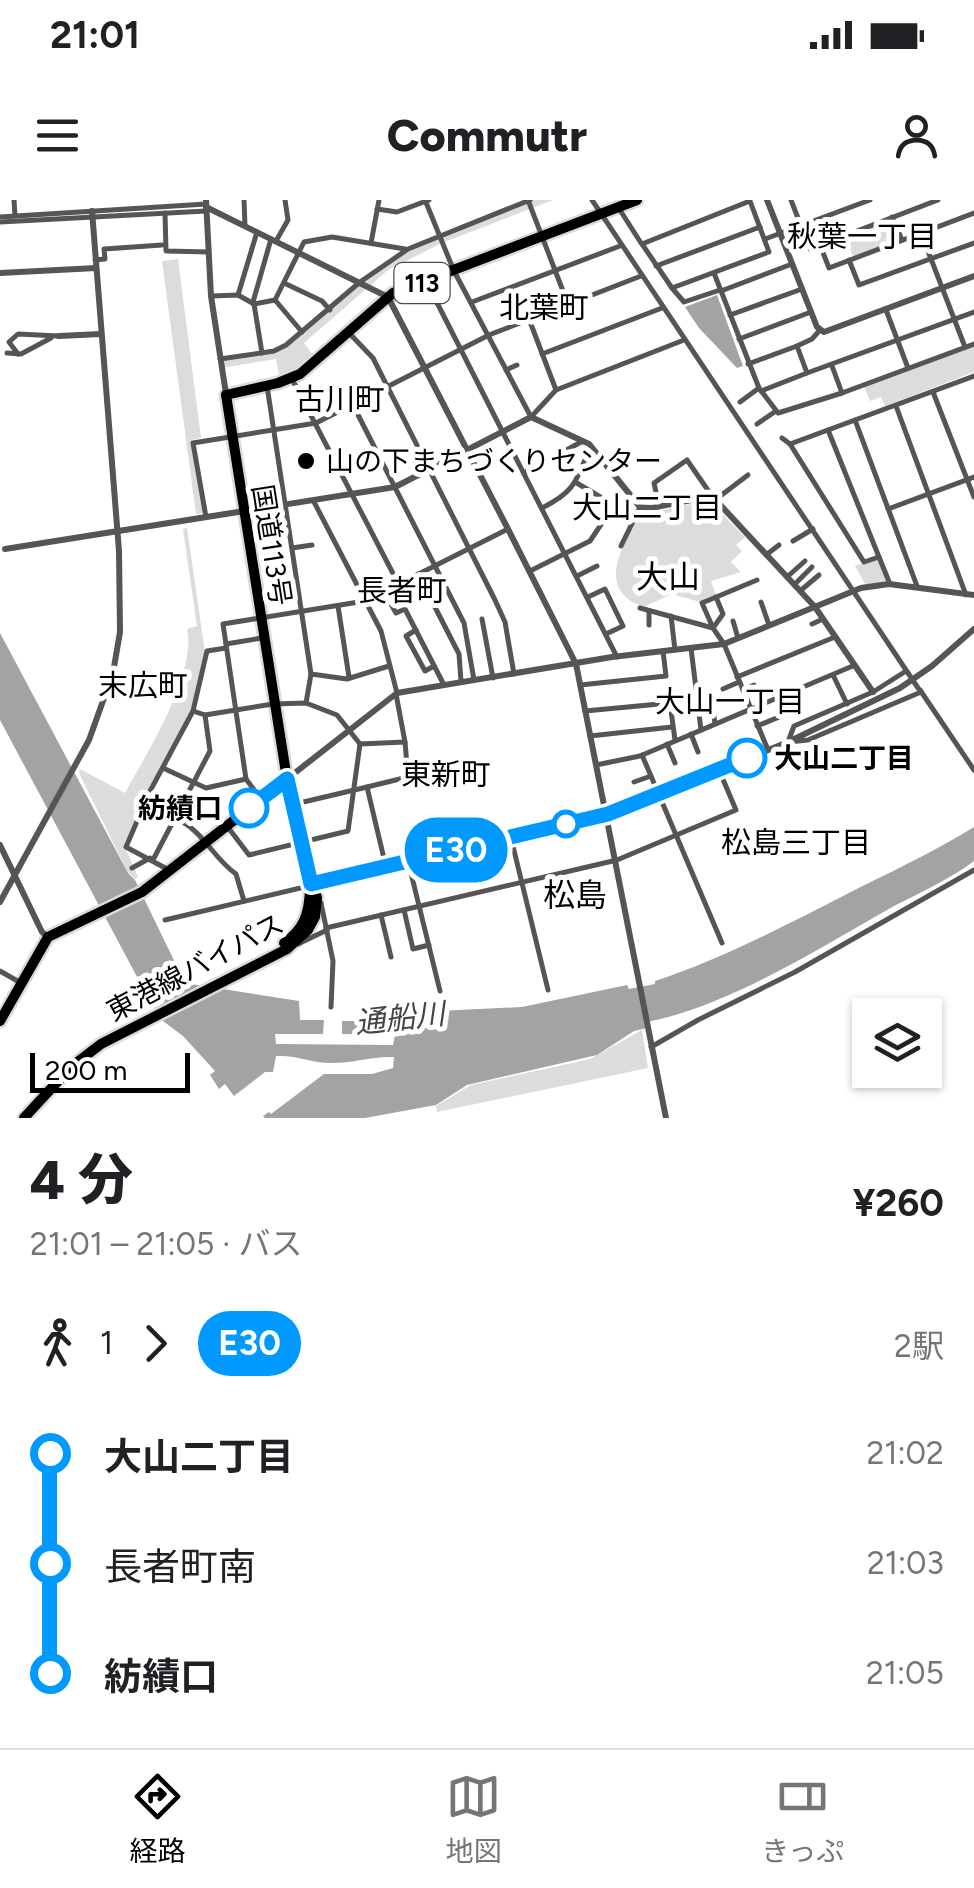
<!DOCTYPE html>
<html lang="ja">
<head>
<meta charset="utf-8">
<style>
	body { margin:0; font-family:Figtree,"Noto Sans JP",sans-serif; background:#f2f2f2; color:#202124; height:100vh; display:flex; flex-direction:column; font-size:38px; white-space:nowrap }
	* { box-sizing:border-box; margin:0 }
	p { font-size:32px; color:#757577 }
	.icon { flex:none; width:55px; height:55px; fill:none; stroke:currentColor; stroke-width:2; stroke-linecap:round; stroke-linejoin:round }
	.map { position:relative; height:918px; overflow:hidden }
	.side { display:flex; flex-direction:column; background:#fff; flex:1 }
	.side>* { flex:none }
	.badge { padding:0 20px; border-radius:32px; font-size:35px; line-height:65px }
	.buttons { position:absolute; left:852px; top:798px; display:grid; gap:20px }
	.buttons a { display:grid; place-items:center; width:90px; height:90px; border-radius:0px; background:#fff; box-shadow:0 2px 8px #0004; font-size:50px }
	.scale { position:absolute; left:30px; bottom:25px; width:160px; box-sizing:border-box; padding-left:10px; border:5px solid #000; border-top:0; font-size:28px; line-height:35px; white-space:nowrap; color:#000; -webkit-text-stroke:8px #fff; paint-order:stroke }
	.map>.badge { position:absolute; translate:-50% -50%; box-shadow:0 0 0 5px #fff }
	.legs { display:flex; align-items:center; gap:15px; height:110px; padding:0 30px; font-size:32px }
	.legs p { margin-inline-start:auto }
	.headline { display:flex; align-items:center; justify-content:space-between; height:170px; padding:0 30px }
	h1 { font-size:55px; font-weight:800; line-height:75px }
	ul { padding:0 30px; list-style:none }
	li { display:flex; align-items:center; gap:35px; height:110px; font-size:38px }
	li i { display:grid; place-items:center; width:15px; height:100%; margin:0 12px; background:currentColor }
	li i::after { content:''; width:25px; height:25px; margin:-12px; border:8px solid; border-radius:50%; background:#fff }
	li p { margin-inline-start:auto }
	li:first-child i { background:linear-gradient(#0000 50%,currentColor 0) }
	li:last-child i { background:linear-gradient(currentColor 50%,#0000 0) }
	.status { display:flex; justify-content:space-between; align-items:center; height:70px; padding:0 50px; background:#fff; direction:ltr }
	.status svg { height:28px; fill:currentColor }
	header { display:flex; justify-content:space-between; align-items:center; height:130px; padding:0 30px; background:#fff; font-size:45px; font-weight:800 }
	.menu { display:flex; justify-content:space-around; align-items:center; height:140px; border-top:2px solid #e0e0e0; background:#fff; font-size:28px; color:#757577 }
	.menu a { display:grid; justify-items:center; gap:5px }
	.menu .current { color:#000 }
	.map>svg:first-child { display:block }
	.green { fill:#dcdcdc }
	.water { fill:#a3a3a3 }
	.lines { fill:none; stroke-linecap:round; stroke-linejoin:round }
	.trunk-casing { stroke:#dbdbdb; stroke-width:15 }
	.minor { stroke:#555; stroke-width:5 }
	.tertiary { stroke:#555; stroke-width:6 }
	.trunk { stroke:#000; stroke-width:10 }
	.minor-bridge { stroke:#555; stroke-width:5 }
	.line-1-casing { stroke:#fff; stroke-width:22 }
	.line-1 { stroke:#09f; stroke-width:15 }
	.poi-dot { fill:#000; stroke:#fff; stroke-width:4 }
	.stop-1-dot { fill:#fff; stroke:#09f; stroke-width:5 }
	.labels { text-anchor:middle; dominant-baseline:central; stroke-width:10; stroke-linejoin:round; paint-order:stroke }
	.shield { fill:#fff; stroke:#4c4c4c; stroke-width:2.5 }
	.shield-label { font-size:25px; font-weight:bold; fill:#000 }
	.poi-label { font-size:28px; fill:#000; stroke:#fff; text-anchor:start }
	.street-label { font-size:28px; fill:#000; stroke:#fff }
	.stop-label { font-size:28px; font-weight:bold; fill:#000; stroke:#fff; text-anchor:start }
	.neighbourhood-label { font-size:30px; fill:#000; stroke:#fff }
	.water-label { font-size:30px; font-style:italic; fill:#444; stroke:#fff }
	.quarter-label { font-size:32px; fill:#000; stroke:#fff }
</style>
</head>
<body>
<div class="status"><b>21:01</b><svg viewBox="0 0 49 12"><path d="M0 12V9h3v3zM5 12V6h3v6zM10 12V3h3v9zM15 12V0h3v12zM26 1h20v11H26zM47 4h2v5h-2z"/></svg></div>
<header><svg class="icon" aria-label="menu" viewBox="0 0 24 24"><path d="M4 6h16M4 12h16M4 18h16"/></svg>Commutr<svg class="icon" aria-label="person" viewBox="0 0 24 24"><circle cx="12" cy="8" r="4"/><path d="M4 21q1-7 8-7t8 7"/></svg></header>
<div class="map">
<svg width="974" height="918" viewBox="0 0 974 918">
	<rect width="100%" height="100%" fill="#fff"/>
	<g class="green">
		<path d="M530 0H553L442 43 388 70 304 143 313 155 299 168 279 175 276 159 221 168 220 159 274 151 286 145 360 82 408 49Z"/>
		<path d="M892 17 902 40 854 59 845 35Z"/>
		<path d="M178 59 201 238 192 240 204 313 196 314 162 61Z"/>
		<path d="M974 146V172L885 206 881 197 870 201 864 187Z"/>
		<path d="M696 303 712 304 745 337 736 345 742 351 731 362 741 372 711 381 716 395 700 402 672 394 643 407C596 389 621 349 637 319L640 315Z"/>
		<path d="M187 328 205 452 191 512 147 591 124 645 138 677 135 679 127 671 79 573 80 569 125 593C147 553 197 474 187 429L197 426 183 329Z"/>
		<path d="M879 357 890 384 867 387 855 366Z"/>
		<path d="M642 830 648 868 437 912 436 906 471 885 590 859Z"/>
	</g>
	<g class="water">
		<path d="M717 95 743 166 737 168 699 128 685 107Z"/>
		<path d="M0 433 128 673 135 680 185 783 299 801 300 820H324L323 834H275L276 844 393 845 395 835 342 834V821H395L396 813 522 807 627 785 629 789 655 784V781C722 759 782 727 845 695 888 673 932 653 974 627V661C948 681 916 694 887 710 813 752 726 807 647 822V828L634 831 597 855 467 885 436 905 365 918H265L263 916 269 912 271 914 324 874H372L393 868 394 857C372 856 354 863 331 863 310 863 298 855 276 856L273 872H265L234 896 225 884 219 889 210 875 215 871 183 836 159 818 0 520Z"/>
	</g>
	<g class="lines">
		<defs>
			<g id="trunk">
				<path d="M284 743C304 729 309 714 310 690"/>
				<path d="M0 821 48 737 142 692 287 579"/>
				<path d="M24 918 71 867 101 844 287 749 308 730 315 717 317 698 287 579 226 195 278 183 300 174 393 93 637 0"/>
			</g>
		</defs>
		<use href="#trunk" class="trunk-casing"/>
		<g class="minor">
			<path d="M14 0 15 16"/>
			<path d="M244 0 245 26"/>
			<path d="M425 0 454 71 531 217 556 190 684 140"/>
			<path d="M528 0 568 104"/>
			<path d="M592 0 908 473"/>
			<path d="M791 0 810 49 938 0"/>
			<path d="M750 1 769 52 672 88 642 44Z"/>
			<path d="M618 7 641 43"/>
			<path d="M377 9 397 12 429 0"/>
			<path d="M165 13 166 51 209 52"/>
			<path d="M0 17 206 4"/>
			<path d="M892 17 902 40"/>
			<path d="M0 22 206 11"/>
			<path d="M921 33 965 147"/>
			<path d="M765 39 870 0"/>
			<path d="M276 41 288 20 285 0"/>
			<path d="M371 43 379 0"/>
			<path d="M820 45 829 68 974 13"/>
			<path d="M95 60 105 59 104 49 162 45"/>
			<path d="M849 60 859 85 974 43"/>
			<path d="M656 66 760 27"/>
			<path d="M714 73 759 188 778 213 842 193 974 144"/>
			<path d="M426 81 617 457"/>
			<path d="M284 83 322 101 330 110"/>
			<path d="M672 88 684 102 720 90"/>
			<path d="M721 91 792 64"/>
			<path d="M238 95 257 32"/>
			<path d="M212 96 238 95 254 104 275 100 304 42 332 37 405 49"/>
			<path d="M275 100 302 132"/>
			<path d="M253 102 271 39"/>
			<path d="M472 102 620 46"/>
			<path d="M254 104 262 153"/>
			<path d="M886 110 908 168"/>
			<path d="M730 115 802 89"/>
			<path d="M529 119 556 190"/>
			<path d="M820 130 812 139 797 146 807 173 974 112"/>
			<path d="M350 134 373 158 495 400 505 422 514 474"/>
			<path d="M739 139 811 112"/>
			<path d="M7 153 21 154 51 138"/>
			<path d="M18 154 9 142 18 134 59 136"/>
			<path d="M542 154 662 108"/>
			<path d="M220 159 274 151 286 145 360 82 408 49 530 0"/>
			<path d="M748 164 797 146"/>
			<path d="M832 166 842 193"/>
			<path d="M506 170 517 165"/>
			<path d="M292 179 399 385"/>
			<path d="M267 186 311 474 306 503"/>
			<path d="M761 191 807 173"/>
			<path d="M933 192 974 297"/>
			<path d="M740 202 759 188"/>
			<path d="M353 205 464 423 474 480"/>
			<path d="M896 206 966 395"/>
			<path d="M855 220 917 386"/>
			<path d="M757 224 776 211"/>
			<path d="M828 230 879 357"/>
			<path d="M782 238 790 244"/>
			<path d="M524 273 583 241"/>
			<path d="M313 300 381 431 397 493"/>
			<path d="M715 300 748 275"/>
			<path d="M659 306 654 283 687 260 712 296"/>
			<path d="M542 308C576 291 576 281 590 247"/>
			<path d="M888 309 974 277"/>
			<path d="M206 317 193 243 316 223 489 135 641 76"/>
			<path d="M793 341 813 329"/>
			<path d="M621 346 640 307"/>
			<path d="M292 348 312 345"/>
			<path d="M766 355 779 345"/>
			<path d="M530 371 590 341 614 305 575 282"/>
			<path d="M418 374 459 454 461 481"/>
			<path d="M577 376 597 366"/>
			<path d="M787 377 805 361"/>
			<path d="M757 380 702 403 713 428 724 444 768 550"/>
			<path d="M890 384 879 357 864 362 790 244 974 176"/>
			<path d="M794 385 812 367"/>
			<path d="M800 391 819 375"/>
			<path d="M384 392 396 413 405 409 444 485"/>
			<path d="M588 397 605 389 623 426 606 434"/>
			<path d="M761 402 769 425"/>
			<path d="M338 406 349 477"/>
			<path d="M640 408 713 428 723 414 716 397"/>
			<path d="M649 411V425"/>
			<path d="M671 416 675 450"/>
			<path d="M482 419 493 478"/>
			<path d="M733 421 738 438"/>
			<path d="M812 424 823 419"/>
			<path d="M416 430 406 436 425 471 434 466"/>
			<path d="M226 444 262 438"/>
			<path d="M691 448 701 530"/>
			<path d="M906 471 873 492 794 526 788 542 808 540 921 492"/>
			<path d="M311 474 347 479 389 466"/>
			<path d="M833 475 847 504"/>
			<path d="M737 477 835 437"/>
			<path d="M580 485 666 476 663 451"/>
			<path d="M723 489 739 482"/>
			<path d="M743 490 754 485"/>
			<path d="M920 490 974 570"/>
			<path d="M712 502 715 524"/>
			<path d="M193 511 205 515 273 504 306 503 337 515 360 544 348 631 249 655 227 626"/>
			<path d="M585 511 670 503 675 540"/>
			<path d="M757 526 796 510"/>
			<path d="M691 534 698 552"/>
			<path d="M590 536 672 527"/>
			<path d="M360 544 405 542"/>
			<path d="M667 544 675 563"/>
			<path d="M642 555 722 743"/>
			<path d="M596 565 640 556 855 465"/>
			<path d="M163 568 206 588 246 579"/>
			<path d="M634 582 651 576"/>
			<path d="M261 599 246 579 223 424 365 401 508 329"/>
			<path d="M295 604 367 587"/>
			<path d="M176 619C202 629 213 658 236 674L244 701"/>
			<path d="M511 638 548 790"/>
			<path d="M154 658 210 551 205 515"/>
			<path d="M408 661 440 791"/>
			<path d="M386 667 367 587 408 577 405 542 396 494"/>
			<path d="M132 668 150 658"/>
			<path d="M169 670 126 647 149 593 193 511 207 451 226 448"/>
			<path d="M321 703 333 761 331 807"/>
			<path d="M404 710 413 749 429 745"/>
			<path d="M381 715 391 757"/>
			<path d="M165 720 313 685"/>
			<path d="M326 728 617 660 736 610 719 570"/>
			<path d="M298 744 327 730"/>
			<path d="M0 771 21 783"/>
			<path d="M651 847 698 820 795 772 974 670"/>
		</g>
		<g class="tertiary">
			<path d="M206 0 211 96 226 194"/>
			<path d="M767 0 817 127 824 132 974 76"/>
			<path d="M206 7 388 97 508 329 576 464 666 918"/>
			<path d="M0 73 96 68"/>
			<path d="M59 136 101 134"/>
			<path d="M5 349 395 287 531 217 589 244 640 307 651 308 712 296 815 407 873 492"/>
			<path d="M287 579 397 493 612 457 724 444 861 388 889 384 974 395"/>
			<path d="M0 645 42 732 47 736"/>
			<path d="M311 684 608 615 788 542 900 488 932 466 974 429"/>
			<path d="M0 702 89 540 113 473 120 432 119 351 92 11"/>
		</g>
		<use href="#trunk" class="trunk"/>
		<path class="minor-bridge" d="M908 473 918 488"/>
	</g>
	<g class="lines">
		<defs>
			<path id="line-1" d="M249 608 287 579 311 684 608 614 747 558"/>
		</defs>
		<use href="#line-1" class="line-1-casing"/>
		<use href="#line-1" class="line-1"/>
	</g>
	<circle class="poi-dot" cx="306" cy="261" r="10"/>
	<g class="stop-1-dot">
		<circle cx="747" cy="558" r="18"/>
		<circle cx="249" cy="608" r="18"/>
		<circle cx="566" cy="624" r="12"/>
	</g>
	<g class="labels">
		<rect class="shield" x="394.5" y="63" width="55" height="40" rx="8"/>
		<g class="shield-label">
			<text x="422" y="83">113</text>
		</g>
		<g class="poi-label">
			<text x="326" y="261">山の下まちづくりセンター</text>
		</g>
		<g class="street-label">
			<text transform="translate(272 345) rotate(81)">国道113号</text>
			<text transform="translate(195 767) rotate(-28)">東港線バイパス</text>
		</g>
		<g class="stop-label">
			<text x="774" y="558">大山二丁目</text>
			<text x="222" y="608" text-anchor="end">紡績口</text>
		</g>
		<g class="neighbourhood-label">
			<text x="862" y="36">秋葉一丁目</text>
			<text x="544" y="107">北葉町</text>
			<text x="340" y="199">古川町</text>
			<text x="647" y="307">大山二丁目</text>
			<text x="402" y="390">長者町</text>
			<text x="143" y="485">末広町</text>
			<text x="730" y="501">大山一丁目</text>
			<text x="446" y="574">東新町</text>
			<text x="796" y="642">松島三丁目</text>
		</g>
		<g class="water-label">
			<text transform="translate(400 818) rotate(-6)">通船川</text>
		</g>
		<g class="quarter-label">
			<text x="668" y="377">大山</text>
			<text x="575" y="695">松島</text>
		</g>
	</g>
</svg>
<div class="buttons">
<a><svg class="icon" aria-label="layers" viewBox="0 0 24 24"><path d="M12 4l9 5-9 5-9-5zM3 14l9 5 9-5"/></svg></a>
</div>
<div class="scale">200 m</div>
<b class="badge" style="left:456px;top:650px;background:#09f;color:#fff">E30</b>
</div>
<section class="side">
<div class="headline"><div><h1>4 分</h1><p>21:01 – 21:05 · バス</p></div><b>¥260</b></div>
<div class="legs"><svg class="icon" aria-label="walk" viewBox="0 0 24 24"><circle cx="13" cy="4" r="2"/><path d="M13 8l-2 6 4 7M11 14l-3 7M7 12l3-4h3l4 4"/></svg>1<svg class="icon" aria-label="forward" viewBox="0 0 24 24"><path d="M9 5l7 7-7 7"/></svg><b class="badge" style="background:#09f;color:#fff">E30</b><p>2駅</p></div>
<ul>
<li><i style="color:#09f"></i><b>大山二丁目</b><p>21:02</p></li>
<li><i style="color:#09f"></i><span>長者町南</span><p>21:03</p></li>
<li><i style="color:#09f"></i><b>紡績口</b><p>21:05</p></li>
</ul>
</section>
<nav class="menu">
<a class="current"><svg class="icon" aria-label="directions" viewBox="0 0 24 24"><path d="M12 3l9 9-9 9-9-9zM9 14v-3h6M13 9l2 2-2 2"/></svg>経路</a>
<a><svg class="icon" aria-label="map" viewBox="0 0 24 24"><path d="M3 6l6-2 6 2 6-2v14l-6 2-6-2-6 2zM9 4v14M15 6v14"/></svg>地図</a>
<a><svg class="icon" aria-label="tickets" viewBox="0 0 24 24"><path d="M3 7h18v10H3zM15 7v10"/></svg>きっぷ</a>
</nav>
</body>
</html>
